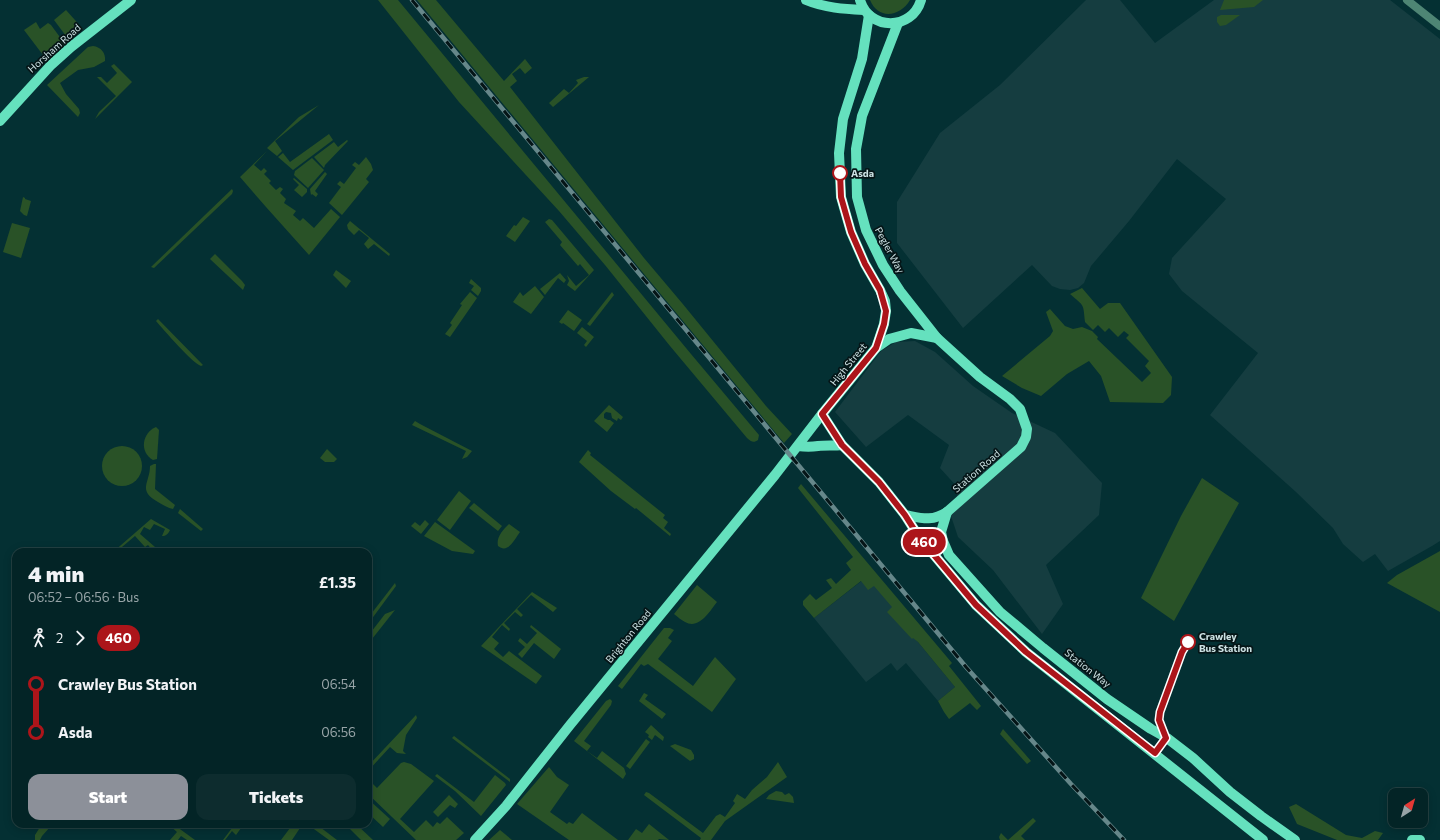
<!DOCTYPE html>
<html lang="en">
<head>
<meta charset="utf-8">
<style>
	body { margin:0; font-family:Commissioner,sans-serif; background:#0d2c2e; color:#f1f3f6; height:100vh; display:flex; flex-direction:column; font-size:15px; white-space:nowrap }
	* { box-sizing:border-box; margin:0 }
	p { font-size:13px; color:#97a4a7 }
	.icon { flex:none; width:22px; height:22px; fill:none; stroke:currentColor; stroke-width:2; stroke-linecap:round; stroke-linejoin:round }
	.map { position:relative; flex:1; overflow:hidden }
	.panel { position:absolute; left:12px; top:548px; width:360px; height:280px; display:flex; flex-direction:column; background:#032426; border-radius:12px; box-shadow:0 2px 10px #0003,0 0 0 1px #244143 }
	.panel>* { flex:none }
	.badge { padding:0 8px; border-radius:13px; font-size:14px; line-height:26px }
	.needle { width:26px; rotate:37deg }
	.controls { position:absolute; left:1388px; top:788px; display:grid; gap:8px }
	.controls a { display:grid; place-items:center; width:40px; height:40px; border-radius:8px; background:#032426; box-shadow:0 2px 10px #0003,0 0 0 1px #244143; font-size:20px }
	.map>.badge { position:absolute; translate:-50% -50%; box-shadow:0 0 0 2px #fff }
	.legs { display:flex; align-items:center; gap:6px; height:44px; padding:0 16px; font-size:13px }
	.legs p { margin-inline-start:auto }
	.headline { display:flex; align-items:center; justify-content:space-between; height:68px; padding:0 16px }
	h1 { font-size:22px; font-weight:800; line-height:30px }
	.button { display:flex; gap:8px; margin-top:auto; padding:8px 16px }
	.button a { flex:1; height:46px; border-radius:12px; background:#8c9099; color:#fff; font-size:16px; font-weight:800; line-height:46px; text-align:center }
	.button a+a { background:#0d2c2e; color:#f1f3f6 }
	ul { padding:0 16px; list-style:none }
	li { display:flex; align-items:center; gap:14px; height:48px; font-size:15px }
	li i { display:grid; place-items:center; width:6px; height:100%; margin:0 5px; background:currentColor }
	li i::after { content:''; width:10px; height:10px; margin:-5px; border:3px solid; border-radius:50%; background:#032426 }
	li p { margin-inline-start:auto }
	li:first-child i { background:linear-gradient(#0000 50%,currentColor 0) }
	li:last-child i { background:linear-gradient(currentColor 50%,#0000 0) }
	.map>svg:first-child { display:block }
	.built { fill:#153d40 }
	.green { fill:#295227 }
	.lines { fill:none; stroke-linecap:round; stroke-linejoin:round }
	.tertiary { stroke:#4e8574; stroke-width:8 }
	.primary { stroke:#65e1be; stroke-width:10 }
	.rail-casing { stroke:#66878a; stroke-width:4.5 }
	.rail { stroke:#051517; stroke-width:3; stroke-dasharray:9; stroke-linecap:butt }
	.line-1-casing { stroke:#fff; stroke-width:9 }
	.line-1 { stroke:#ac151a; stroke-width:6 }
	.stop-1-dot { fill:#fff; stroke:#ac151a; stroke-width:2 }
	.labels { text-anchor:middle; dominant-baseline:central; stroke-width:3.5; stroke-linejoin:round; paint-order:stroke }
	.street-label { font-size:10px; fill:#cde2e4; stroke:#051517 }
	.stop-label { font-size:10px; font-weight:bold; fill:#cde2e4; stroke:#051517; text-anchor:start }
</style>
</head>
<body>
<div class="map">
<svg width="1440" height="840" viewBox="0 0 1440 840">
	<rect width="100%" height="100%" fill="#043033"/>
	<g class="built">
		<path d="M1086 0H1120L1155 43 1214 0H1390L1440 39V541L1432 546 1388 571 1375 554 1363 562 1343 544 1333 528 1296 492 1210 415 1258 353 1182 291 1169 274 1172 258 1226 199 1177 159 1129 221 1091 266 1084 283 1078 288 1070 290 1060 289 1052 286 1032 265 963 328 897 243V202L940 133 1000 85Z"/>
		<path d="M915 341 935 352 973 386 1012 413 1055 433 1102 483 1099 515 1046 565 1063 604 1042 634 993 570 958 537 951 516 959 489 940 468 949 445 908 415 866 447 835 412 881 351 896 342Z"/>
		<path d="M868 576 917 634 914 638 918 642 955 687 938 701 906 663 897 671 891 663 866 682 814 618Z"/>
	</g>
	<g class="green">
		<path d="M378 0H398L691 354 759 435 758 440C754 443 751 442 747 438L670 346 605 265 559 211 459 102Z"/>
		<path d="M417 0H436L504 81 525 59 532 68 525 74 520 68 512 74 517 81 510 87 644 258 682 303 766 406 792 434 784 443Z"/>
		<path d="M870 0H910C900 17 878 20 870 0Z"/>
		<path d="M1224 0H1263L1254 7 1220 10Z"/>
		<path d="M66 10 83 29 69 40 54 20Z"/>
		<path d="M1221 15H1240L1226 25 1220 26 1217 22V17Z"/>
		<path d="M36 22 40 29 48 23 51 25 65 44 46 59 24 30Z"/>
		<path d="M93 46C101 47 106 53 105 61L94 67 78 70 60 83 66 94 79 109 80 113 78 117 47 85 88 47Z"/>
		<path d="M114 64 132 82 95 119 99 112 116 96 97 77H101L107 83 117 73 111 66Z"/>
		<path d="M584 77H589L553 107 549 103 564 89 569 93 578 83 576 80Z"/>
		<path d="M319 105 275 141 282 151 277 156 267 148 299 117Z"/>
		<path d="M329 134 333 140 293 170 278 157 283 153 290 162Z"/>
		<path d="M347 140 348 141 325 165 324 168 314 157 334 142 338 147Z"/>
		<path d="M267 151 254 165 261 171 264 168 267 171 264 174 271 181 269 183 276 190 280 187 283 189 280 193 286 199 284 203 296 211 293 215 300 221 303 218 314 228 331 209 340 217 309 255 266 207 240 177Z"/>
		<path d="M366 157 371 164 373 170 366 179 369 182 342 215 329 203 341 187 337 184 340 181 344 184 356 168 352 165 355 162 359 165Z"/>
		<path d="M312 158 324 170 308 188 294 175 295 171Z"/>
		<path d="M325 172 327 174 315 191 318 194 316 197 312 194 311 195 310 189Z"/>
		<path d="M294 178 307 189V192L302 197 294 190 299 185 293 179Z"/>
		<path d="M232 189 233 191 232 194 154 268 151 267Z"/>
		<path d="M23 197 25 198V199L31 201 27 216 24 215 20 211Z"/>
		<path d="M523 217 530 221 515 242 506 236 514 225 516 226Z"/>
		<path d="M549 219 552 220 594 270 575 291 567 285 569 281 567 275 576 286 589 275 580 264 578 266 560 245 562 242 545 222Z"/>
		<path d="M350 221 390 254 389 256 374 244 368 249 364 244 369 238 359 230 354 235 348 229 347 225Z"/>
		<path d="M12 223 30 228 21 258 3 252Z"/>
		<path d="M215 254 242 281 245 285 243 290 210 259Z"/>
		<path d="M336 270 351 281 346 288 333 275Z"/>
		<path d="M560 273 566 280 564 283 558 278 545 295 540 289Z"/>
		<path d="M471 279 481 288V291L478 296 471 290 474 286 469 283Z"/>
		<path d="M535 286 544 297 531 314 513 302 520 292 523 296Z"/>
		<path d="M1082 288 1100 309 1108 303H1120L1172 377 1171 395 1163 403 1110 402 1101 376 1089 361 1067 374 1041 396 1022 388 1002 376 1050 336 1053 331 1046 312 1050 309 1065 326 1073 329 1082 327 1092 331 1098 337 1097 339 1142 382 1151 373 1145 366 1149 361 1126 338 1129 335 1124 331 1118 337 1109 328 1105 332 1098 325 1093 330 1085 322C1083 303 1085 307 1070 294Z"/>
		<path d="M470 292 477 298 450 337 445 334 452 325 450 323 462 305 460 304Z"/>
		<path d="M612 292 614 295 590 326 587 324Z"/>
		<path d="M568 310 582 320 574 331 563 323 562 324 559 322Z"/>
		<path d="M158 319 203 365 201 366C192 363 164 330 156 321Z"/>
		<path d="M582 327 594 337 586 347 584 345 587 341 577 333Z"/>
		<path d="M609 405 623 417 621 420 618 418 617 421 612 418 611 413 606 412 604 414V418L608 420H610L614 423 607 432 594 421Z"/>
		<path d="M415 421 420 424 472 451 467 457 462 459 466 451 412 425Z"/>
		<path d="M156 427 159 430 157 459 153 460C139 452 142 433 156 427Z"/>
		<circle cx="122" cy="466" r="20"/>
		<path d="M327 449 337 459 334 462H325L320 458Z"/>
		<path d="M588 450 591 453 590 455 665 515 663 518 668 522 664 528 671 534 670 536 636 508 635 509 611 491 579 462Z"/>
		<path d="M154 464H156L155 489 175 505 173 509C168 508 163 505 158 502 137 490 150 483 150 466Z"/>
		<path d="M1202 478 1239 503 1174 621 1141 598 1181 516Z"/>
		<path d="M801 484 952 663 949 666 981 706 977 710 970 703 949 719 944 712 938 701 955 687 918 642 913 638 912 639 887 612 892 607 874 586 868 590 861 581 814 618 803 605V601L810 594 816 600 832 588 826 580 831 578 836 584 851 570 846 563 853 557 798 488Z"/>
		<path d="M459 491 471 501 450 530 437 520Z"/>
		<path d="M474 503 502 526 498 531 469 508Z"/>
		<path d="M180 509 203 529 201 531 178 513Z"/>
		<path d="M151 519 170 530C168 534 166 536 162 536L165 529 154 524 150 530 144 527 140 534 155 547 157 552H154L148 545 145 547 135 536 116 552H113Z"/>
		<path d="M425 520 429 524 421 534 411 526 415 522 420 526Z"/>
		<path d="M435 522 475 551 473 554 452 551 424 536Z"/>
		<path d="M509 524 520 532C514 540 508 554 498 546 496 537 503 530 509 524Z"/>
		<path d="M1440 551V612L1387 583 1397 575Z"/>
		<path d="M395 583 396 586 368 624V618Z"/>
		<path d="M697 585 717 602C710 611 699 630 685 622 681 620 678 617 674 614Z"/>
		<path d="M532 592 557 608 553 612 531 595 517 609 523 615 521 617 515 612 504 623 510 629 509 631 502 625 492 637 499 643 494 649 503 657 509 651 542 676 536 684 481 646Z"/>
		<path d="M395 610 372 639 368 636 385 614Z"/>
		<path d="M531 625 561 649 554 659 534 643 522 658 518 654 525 647 518 641 520 638 527 644 537 633 530 627Z"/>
		<path d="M664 628H670L674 630 668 638 672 641 658 659 693 686 715 657 736 679 712 712 648 664 644 666 641 664 622 689 618 686Z"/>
		<path d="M644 693 648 695 645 699 666 714 662 719 639 701Z"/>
		<path d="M610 699 612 701 611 705 584 741 591 746 587 751 597 758 602 751 624 768 626 774 623 779 574 741 606 701Z"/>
		<path d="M416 715 417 718 406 735 403 751 406 754 397 753 390 747 368 771V766Z"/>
		<path d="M651 725 664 737 663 741 655 735 652 740 648 737 649 735 645 732Z"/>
		<path d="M1003 729 1031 761 1027 764 1000 734Z"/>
		<path d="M454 736 510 779V782L452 738Z"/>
		<path d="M646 739 650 742 630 769 626 766Z"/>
		<path d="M675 744 691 750 694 755V759L690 761 670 746Z"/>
		<path d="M404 762 411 764 434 781 400 819 414 832 426 820 433 827 437 822 440 824 447 817 464 833 456 840H416L368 794V779L377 788 401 763Z"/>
		<path d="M778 762 787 777 725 821 711 840H700L701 838 644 795 646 792 649 793 703 833 716 816 720 814 725 817 735 803 733 801 737 794 745 799 752 790 767 777Z"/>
		<path d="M549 767 557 777 569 785 550 812 567 824 569 822 573 824 582 813 618 840H569L517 804Z"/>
		<path d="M437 774 474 802 495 775 505 783 506 785 481 816 455 791 435 776Z"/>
		<path d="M776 791 782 792 785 795 789 793 793 797 794 803 766 799 769 795Z"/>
		<path d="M449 795 458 804 455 808 450 805 438 817 433 812Z"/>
		<path d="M368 799 390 819 383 827 368 813Z"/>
		<path d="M1296 804 1346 835 1362 838 1375 831 1383 833 1378 840H1337L1297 824 1289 807Z"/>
		<path d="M1033 818 1036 821 1021 836 1025 840H1000L999 837 1001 833 1008 840Z"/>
		<path d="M42 824H56L54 827 51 826 42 836 40 840H35V835Z"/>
		<path d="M169 824H173L195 840H187L181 836 178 840H170L177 832 169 825Z"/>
		<path d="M235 824H244L236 835 232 831 225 840H223Z"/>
		<path d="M293 824H301L302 825 292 840H281Z"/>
		<path d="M307 824H316L337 840H329Z"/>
		<path d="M345 824H356L373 840H361Z"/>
		<path d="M649 824 669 840 659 839 658 840H628L636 829 642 833Z"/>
		<path d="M500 830 512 840H489Z"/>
	</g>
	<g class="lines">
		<path class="tertiary" d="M1407 0 1440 26"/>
		<g class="primary">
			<path d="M806 0C825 8 844 9 864 10"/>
			<path d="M860 0C869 31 912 31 921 0"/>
			<path d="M869 15 862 59 843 119 839 153 841 197 851 232 865 264 880 290 885 301 886 311 884 324 876 348"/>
			<path d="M898 23 862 116 856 149 857 197 866 230 883 265 900 291 937 338 980 377 1010 399 1020 409 1027 429 1026 437 1021 447 947 512C932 522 921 518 905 515"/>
			<path d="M0 121 51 65 71 47 131 0"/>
			<path d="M822 414 842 445 879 482 905 515 919 537 976 605 1026 652 1263 840"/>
			<path d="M798 446C806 447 811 447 818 446 826 445 834 446 842 445"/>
			<path d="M947 512 941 532 943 541 949 555 1000 612 1043 648 1107 699 1151 729 1167 738 1193 758 1230 792 1261 816 1295 840"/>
			<path d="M475 840 506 806 570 725 775 475 822 414 876 348 889 339 911 333 937 338"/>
			<path d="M1412 840H1420"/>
		</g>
		<defs>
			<path id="rail" d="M412 0 966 667 1071 784 1124 840"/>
		</defs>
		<use href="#rail" class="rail-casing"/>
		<use href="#rail" class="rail"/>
	</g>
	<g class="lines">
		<defs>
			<path id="line-1" d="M840 173 841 197 851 232 865 264 880 290 886 311 884 324 876 348 822 414 842 445 879 482 905 515 919 537 976 605 1026 652 1155 753 1166 738 1159 720 1160 712 1182 652 1188 642"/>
		</defs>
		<use href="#line-1" class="line-1-casing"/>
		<use href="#line-1" class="line-1"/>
	</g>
	<g class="stop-1-dot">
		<circle cx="840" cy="173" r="7"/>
		<circle cx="1188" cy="642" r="7"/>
	</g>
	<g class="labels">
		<g class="street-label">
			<text transform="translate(54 48) rotate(-42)">Horsham Road</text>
			<text transform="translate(890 250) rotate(62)">Pegler Way</text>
			<text transform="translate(848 364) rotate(-51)">High Street</text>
			<text transform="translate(976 471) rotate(-41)">Station Road</text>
			<text transform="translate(628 636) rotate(-51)">Brighton Road</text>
			<text transform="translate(1088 668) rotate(38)">Station Way</text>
		</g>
		<g class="stop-label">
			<text x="851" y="173">Asda</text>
			<text x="1199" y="636">Crawley<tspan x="1199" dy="12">Bus Station</tspan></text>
		</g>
	</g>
</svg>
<div class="controls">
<a><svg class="needle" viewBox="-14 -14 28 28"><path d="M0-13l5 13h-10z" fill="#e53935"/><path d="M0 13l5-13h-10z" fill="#97a4a7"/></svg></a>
</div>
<b class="badge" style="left:924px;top:542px;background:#ac151a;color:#fff">460</b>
<section class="panel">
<div class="headline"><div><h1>4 min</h1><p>06:52 – 06:56 · Bus</p></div><b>£1.35</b></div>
<div class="legs"><svg class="icon" aria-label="walk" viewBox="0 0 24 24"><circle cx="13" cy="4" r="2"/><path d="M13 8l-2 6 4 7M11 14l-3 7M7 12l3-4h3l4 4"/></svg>2<svg class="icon" aria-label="forward" viewBox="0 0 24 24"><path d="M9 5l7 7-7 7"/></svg><b class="badge" style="background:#ac151a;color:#fff">460</b></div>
<ul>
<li><i style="color:#ac151a"></i><b>Crawley Bus Station</b><p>06:54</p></li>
<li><i style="color:#ac151a"></i><b>Asda</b><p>06:56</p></li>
</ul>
<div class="button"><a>Start</a><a>Tickets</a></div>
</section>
</div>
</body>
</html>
